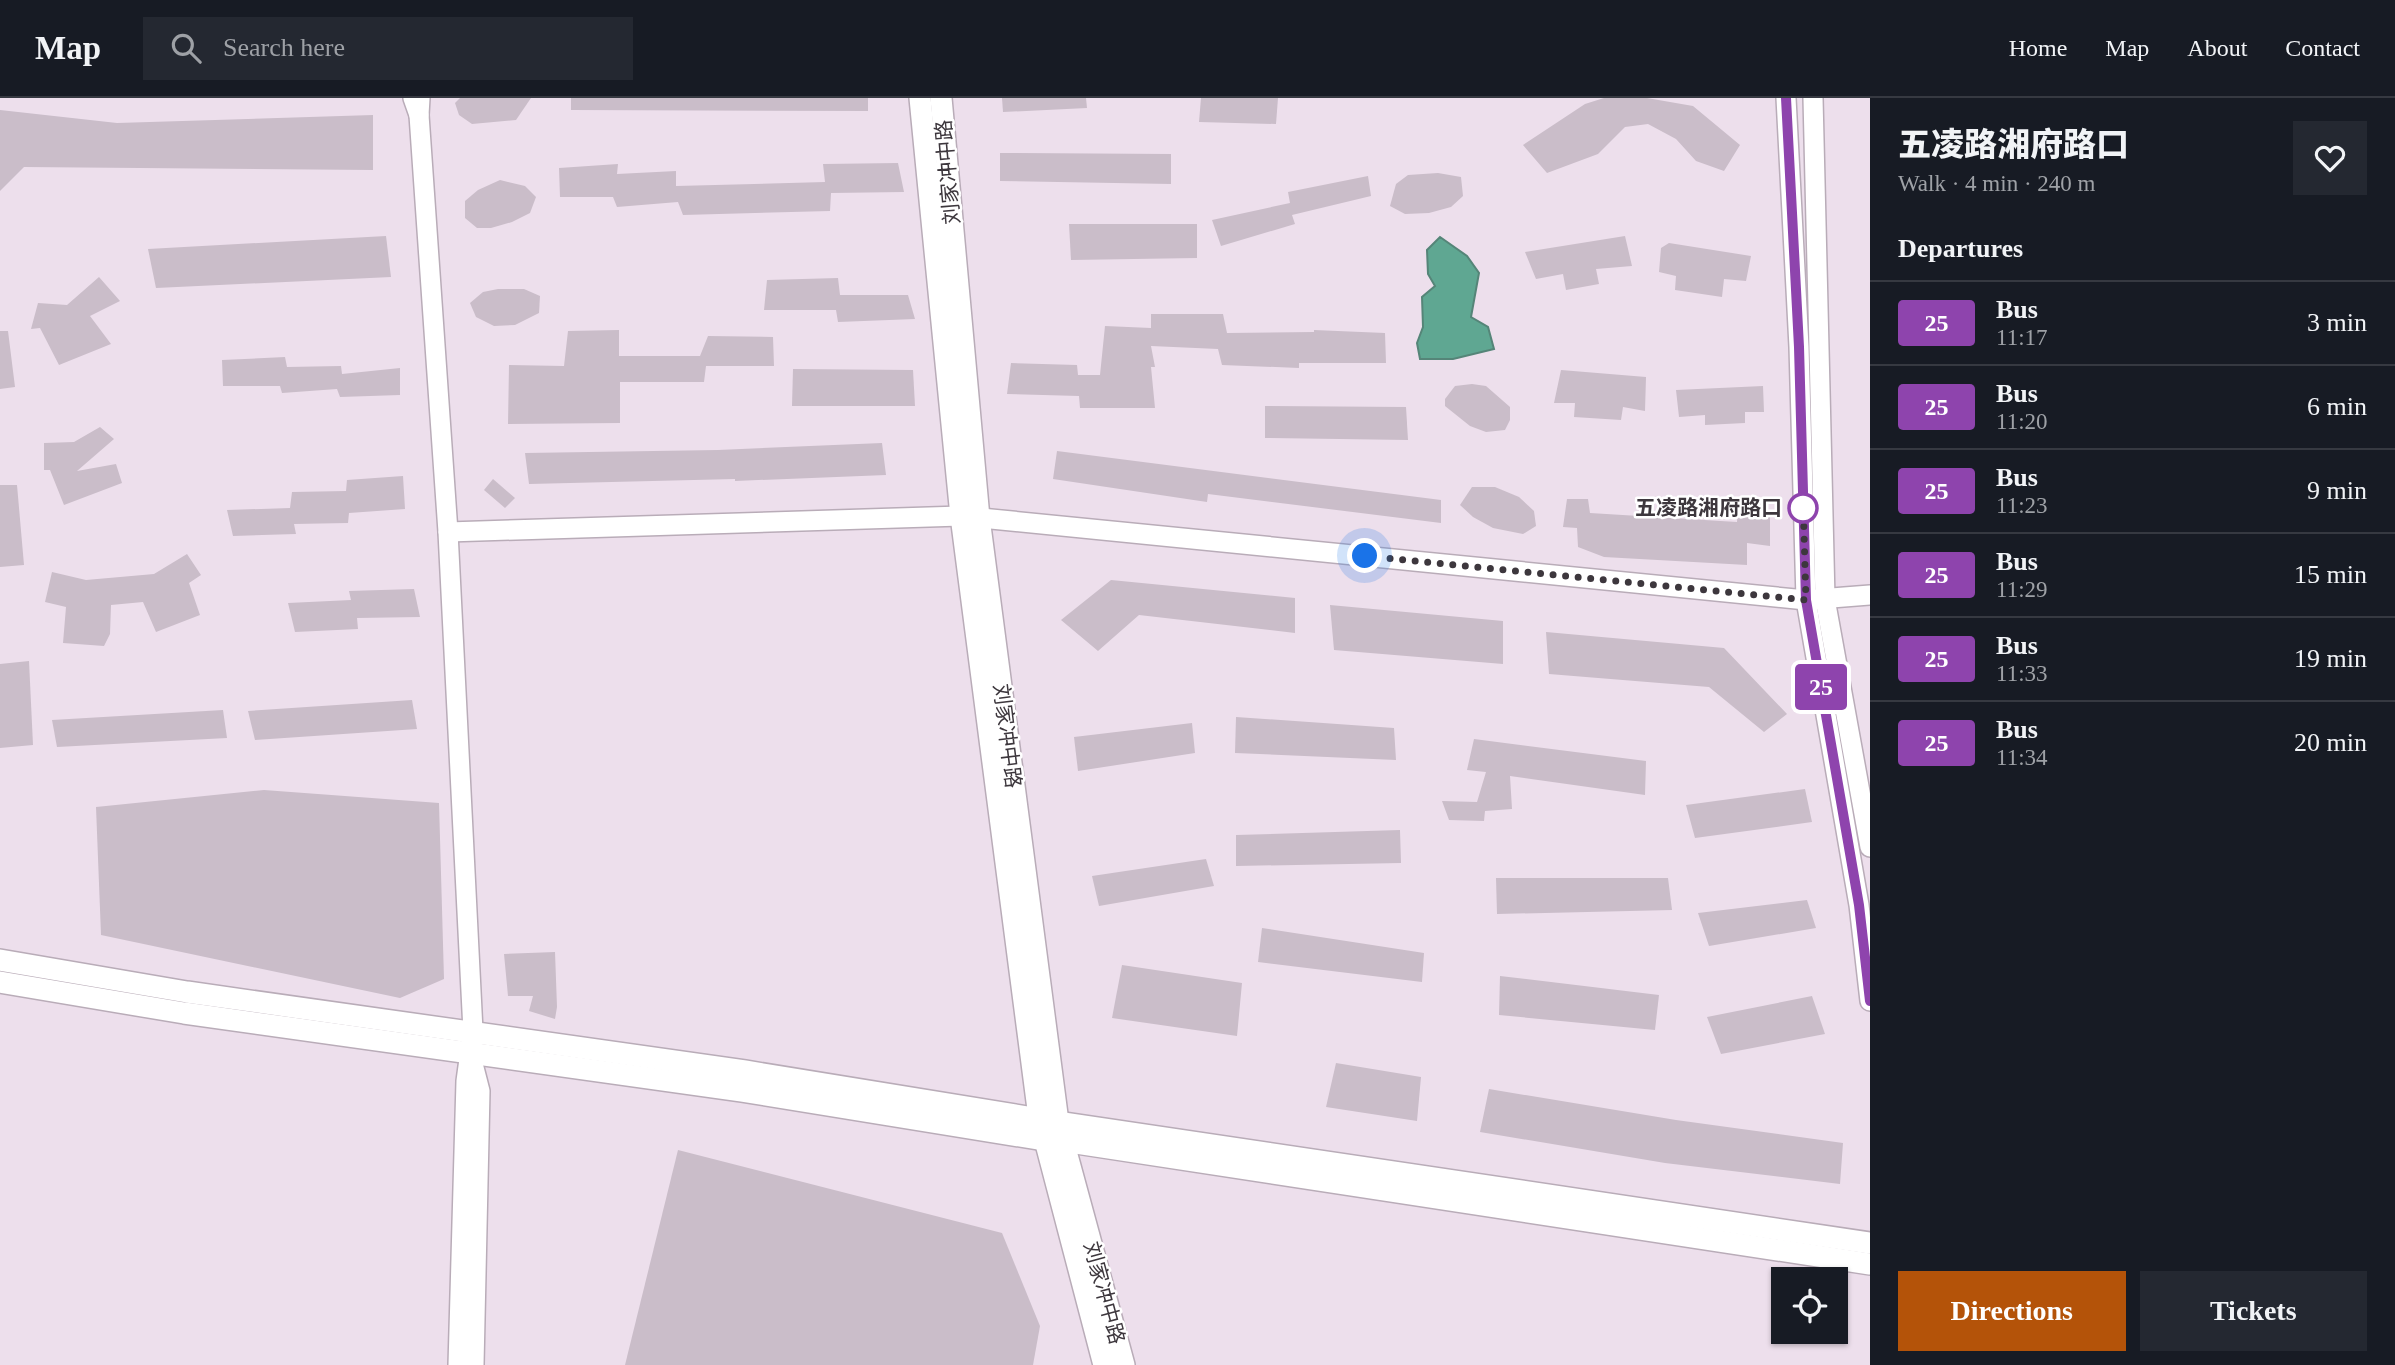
<!DOCTYPE html>
<html lang="en">
<head>
<meta charset="utf-8">
<style>
	body { margin:0; font-family:"Times New Roman","Noto Sans SC",serif; background:#242831; color:#f1f3f6; height:100vh; display:flex; flex-direction:column; font-size:26px; white-space:nowrap }
	* { box-sizing:border-box; margin:0 }
	p { font-size:23px; color:#9ea1a6 }
	.icon { flex:none; width:38px; height:38px; fill:none; stroke:currentColor; stroke-width:2; stroke-linecap:round; stroke-linejoin:round }
	.map { position:relative; flex:1; overflow:hidden }
	.panel { display:flex; flex-direction:column; background:#171b24; width:525px }
	.panel>* { flex:none }
	.badge { padding:0 14px; border-radius:5px; font-size:24px; line-height:46px }
	.buttons { position:absolute; left:1771px; top:1169px; display:grid; gap:14px }
	.buttons a { display:grid; place-items:center; width:77px; height:77px; border-radius:0px; background:#171b24; box-shadow:0 2px 5px #0004; font-size:35px }
	.you { position:absolute; width:35px; height:35px; margin:-18px; border:5px solid #fff; border-radius:50%; background:#1a73e8; box-shadow:0 0 0 10px #1a73e833 }
	.map>.badge { position:absolute; translate:-50% -50%; box-shadow:0 0 0 4px #fff }
	h2 { padding:0 28px; font-size:26px; line-height:63px }
	.round { display:grid; place-items:center; flex:none; width:74px; height:74px; border-radius:0px; background:#242831 }
	.head { display:flex; align-items:center; justify-content:space-between; height:119px; padding:0 28px }
	h1 { font-size:33px; font-weight:800; line-height:52px }
	.button { display:flex; gap:14px; margin-top:auto; padding:14px 28px }
	.button a { flex:1; height:80px; border-radius:0px; background:#b45309; color:#fff; font-size:28px; font-weight:800; line-height:80px; text-align:center }
	.button a+a { background:#242831; color:#f1f3f6 }
	ul { padding:0; list-style:none }
	li { display:flex; align-items:center; gap:21px; height:84px; padding:0 28px; border-top:2px solid #363941 }
	li div { flex:1 }
	li b { display:block; font-size:26px }
	li em { font-style:normal }
	li .badge { min-width:77px; font-weight:700; text-align:center }
	header { display:flex; align-items:center; gap:42px; box-sizing:border-box; height:98px; padding:0 35px; background:#171b24; border-bottom:2px solid #363941 }
	header strong { font-size:33px }
	nav { display:flex; gap:38px; margin-inline-start:auto; font-size:24px }
	.search { width:490px; height:63px; background:#242831; display:flex; align-items:center; gap:18px; box-sizing:border-box; padding:0 24px; border-radius:0px; color:#9ea1a6; font-size:26px }
	main { display:flex; flex:1; min-height:0 }
	.map>svg:first-child { display:block }
	.water { fill:#5fa792; stroke:#558578; stroke-width:2 }
	.building { fill:#cabdc9 }
	.lines { fill:none; stroke-linecap:round; stroke-linejoin:round }
	.tertiary-casing { stroke:#b9acb8; stroke-width:22 }
	.secondary-casing { stroke:#b9acb8; stroke-width:24 }
	.tertiary { stroke:#fff; stroke-width:19 }
	.secondary { stroke:#fff; stroke-width:21 }
	.line-casing { stroke:#fff; stroke-width:16 }
	.line { stroke:#8e44ad; stroke-width:10 }
	.walk { stroke:#3d373d; stroke-width:7; stroke-dasharray:0 12.6 }
	.stop-dot { fill:#fff; stroke:#8e44ad; stroke-width:3.5 }
	.labels { text-anchor:middle; dominant-baseline:central; stroke-width:5; stroke-linejoin:round; paint-order:stroke }
	.street-label { font-size:21px; fill:#3d373d; stroke:#fff }
	.stop-label { font-size:21px; font-weight:bold; fill:#3d373d; stroke:#fff; text-anchor:end }
</style>
</head>
<body>
<header>
<strong>Map</strong>
<div class="search"><svg class="icon" aria-label="search" viewBox="0 0 24 24"><circle cx="10" cy="10" r="6"/><path d="M15 15l6 6"/></svg>Search here</div>
<nav><a>Home</a><a>Map</a><a>About</a><a>Contact</a></nav>
</header>
<main>
<div class="map">
<svg width="1870" height="1267" viewBox="0 0 1870 1267">
	<rect width="100%" height="100%" fill="#eddfec"/>
	<path class="water" d="M1440 139 1467 158 1479 175 1471 219 1488 229 1494 251 1453 261H1420L1417 245 1423 229 1422 199 1435 188 1428 176 1427 152Z"/>
	<g class="building">
		<path d="M460 0H531L516 22 472 26 459 17 455 5Z"/>
		<path d="M571 0H868V13L571 12Z"/>
		<path d="M1002 0H1086L1087 10 1003 14Z"/>
		<path d="M1201 0H1278L1276 26 1199 24Z"/>
		<path d="M1604 0H1647L1693 8 1740 47 1724 73 1696 63 1676 41 1648 26 1625 29 1598 56 1547 75 1523 47 1585 6Z"/>
		<path d="M0 12 117 25 373 17V72L24 69 0 93Z"/>
		<path d="M1000 55 1171 56V86L1000 83Z"/>
		<path d="M898 65 904 94 831 95 830 113 683 117 678 104 617 109 613 99H560L559 70 618 66 617 76 676 73V88L825 84 823 66Z"/>
		<path d="M1438 75 1461 79 1463 98 1451 109 1429 115 1405 116 1390 108 1396 86 1408 77Z"/>
		<path d="M1368 78 1371 98 1292 117 1295 126 1221 148 1212 122 1290 105 1288 94Z"/>
		<path d="M500 82 525 88 536 99 530 115 512 124 491 130H477L465 120V103L478 92Z"/>
		<path d="M1069 126H1197V160L1071 162Z"/>
		<path d="M386 138 391 179 156 190 148 151Z"/>
		<path d="M1625 138 1632 168 1596 171 1599 186 1566 192 1563 176 1536 181 1525 154Z"/>
		<path d="M1669 145 1751 158 1746 183 1724 181 1722 199 1675 192 1676 178 1659 174 1661 150Z"/>
		<path d="M99 179 120 203 90 218 111 246 59 267 40 230 31 231 38 205 67 207Z"/>
		<path d="M838 180 840 197H908L915 221 838 224 836 212H764L767 182Z"/>
		<path d="M498 191H524L540 198 539 215 515 227 494 228 476 219 470 205 483 194Z"/>
		<path d="M1151 216H1223L1227 235 1314 234V232L1385 235 1386 265H1299V270L1222 267 1218 251 1151 248 1155 269H1151L1155 310H1080L1079 298 1007 296 1011 265 1077 267 1078 277H1100L1105 228 1151 230Z"/>
		<path d="M619 232V258H700L708 238 773 239 774 268H706L704 284H620V325L508 326 509 267 564 268 568 233Z"/>
		<path d="M0 233H8L15 289 0 291Z"/>
		<path d="M285 259 287 269 341 268 342 276 400 270V297L340 299 337 291 282 295 280 288H223L222 262Z"/>
		<path d="M793 271 913 272 915 308H792Z"/>
		<path d="M1561 272 1646 279 1645 313 1623 309 1621 322 1574 319 1575 305H1554Z"/>
		<path d="M1472 286 1486 288 1510 309V322L1505 332 1486 334 1470 328 1445 308V301L1455 288Z"/>
		<path d="M1763 288 1764 314H1745V325L1705 327V317L1679 319 1676 292Z"/>
		<path d="M1265 308 1406 309 1408 342 1265 340Z"/>
		<path d="M100 329 114 341 77 373 116 366 122 385 64 407 50 372H44V345L74 344Z"/>
		<path d="M882 345 886 377 735 383V381L529 386 525 355 718 352Z"/>
		<path d="M1057 353 1441 402V425L1208 396 1207 404 1053 381Z"/>
		<path d="M403 378 405 411 349 415 348 425 294 426 296 436 233 438 227 412 290 410 292 394 346 393 347 382Z"/>
		<path d="M493 381 515 400 505 410 484 392Z"/>
		<path d="M0 387H17L24 467 0 469Z"/>
		<path d="M1472 389H1495L1519 399 1534 413 1536 428 1523 436 1493 430 1473 419 1460 407Z"/>
		<path d="M1567 401H1588L1590 415 1737 424 1738 409 1770 413V448L1747 445V467L1604 459 1578 449 1577 430 1563 429Z"/>
		<path d="M187 456 201 477 189 485 200 517 156 534 143 504 111 507 110 536 104 548 63 545 66 509 45 504 52 474 86 482 154 476Z"/>
		<path d="M1111 482 1295 500V535L1139 517 1098 553 1061 522Z"/>
		<path d="M414 491 420 519 357 520 358 531 295 534 288 505 351 502 349 493Z"/>
		<path d="M1330 507 1503 523V566L1334 552Z"/>
		<path d="M1546 534 1724 550 1787 616 1764 634 1709 589 1549 576Z"/>
		<path d="M29 563 33 647 0 650V566Z"/>
		<path d="M412 602 417 631 255 642 248 613Z"/>
		<path d="M223 612 227 640 57 649 52 622Z"/>
		<path d="M1236 619 1394 630 1396 662 1235 655Z"/>
		<path d="M1192 625 1195 655 1078 673 1074 639Z"/>
		<path d="M1474 641 1646 663 1645 697 1510 678 1512 711 1485 713 1484 723 1449 722 1442 703 1477 704 1486 674 1467 672Z"/>
		<path d="M1805 691 1812 724 1695 740 1686 707Z"/>
		<path d="M264 692 439 705 444 881 400 900 101 837 96 709Z"/>
		<path d="M1400 732 1401 765 1236 768V737Z"/>
		<path d="M1206 761 1214 788 1099 808 1092 778Z"/>
		<path d="M1496 780H1668L1672 812 1497 816Z"/>
		<path d="M1807 802 1816 830 1709 848 1698 815Z"/>
		<path d="M1262 830 1424 855 1422 884 1258 864Z"/>
		<path d="M555 854 557 909 555 921 529 913 533 898H508L504 856Z"/>
		<path d="M1122 867 1242 885 1237 938 1112 920Z"/>
		<path d="M1500 878 1659 897 1655 932 1499 917Z"/>
		<path d="M1812 898 1825 936 1721 956 1707 919Z"/>
		<path d="M1336 965 1421 979 1417 1023 1326 1009Z"/>
		<path d="M1489 991 1676 1022 1843 1045 1840 1086 1665 1065 1480 1034Z"/>
		<path d="M678 1052 1002 1135 1040 1228 1033 1267H625Z"/>
	</g>
	<g class="lines">
		<defs>
			<g id="tertiary">
				<path d="M413 0 419 17 420 0"/>
				<path d="M1786 0 1799 249 1806 502 1859 807 1870 903"/>
				<path d="M1813 0 1825 501 1870 749"/>
				<path d="M419 17 448 434 473 933 470 949"/>
				<path d="M448 434 961 418 1806 502 1870 497"/>
				<path d="M458 1267 466 983 470 954 480 993 474 1267"/>
			</g>
			<g id="secondary">
				<path d="M920 0 961 418 1039 1019 1104 1267"/>
				<path d="M941 0 979 420 1058 1024 1124 1267"/>
				<path d="M0 862 187 894 745 973 1058 1024 1870 1145"/>
				<path d="M0 884 184 915 742 993 1044 1042 1063 1043 1870 1166"/>
			</g>
		</defs>
		<use href="#tertiary" class="tertiary-casing"/>
		<use href="#secondary" class="secondary-casing"/>
		<use href="#tertiary" class="tertiary"/>
		<use href="#secondary" class="secondary"/>
	</g>
	<g class="lines">
		<defs>
			<path id="line" d="M1786 0 1799 249 1806 502 1859 807 1870 903"/>
		</defs>
		<use href="#line" class="line-casing"/>
		<use href="#line" class="line"/>
		<path class="walk" d="M1365 458 1806 502 1803 401V410"/>
	</g>
	<circle class="stop-dot" cx="1803" cy="410" r="14"/>
	<g class="labels">
		<g class="street-label">
			<text transform="translate(948 74) rotate(-95)">刘家冲中路</text>
			<text transform="translate(1007 638) rotate(83)">刘家冲中路</text>
			<text transform="translate(1104 1195) rotate(75)">刘家冲中路</text>
		</g>
		<g class="stop-label">
			<text x="1782" y="410">五凌路湘府路口</text>
		</g>
	</g>
</svg>
<div class="buttons">
<a><svg class="icon" aria-label="locate" viewBox="0 0 24 24"><circle cx="12" cy="12" r="6"/><path d="M12 2v4M12 18v4M2 12h4M18 12h4"/></svg></a>
</div>
<div class="you" style="left:1365px;top:458px"></div>
<b class="badge" style="left:1821px;top:589px;background:#8e44ad;color:#fff">25</b>
</div>
<section class="panel">
<div class="head"><div><h1>五凌路湘府路口</h1><p>Walk · 4 min · 240 m</p></div><a class="round"><svg class="icon" aria-label="heart" viewBox="0 0 24 24"><path d="M12 20l-8-8c-3-5 5-10 8-4 3-6 11-1 8 4z"/></svg></a></div>
<h2>Departures</h2>
<ul>
<li><span class="badge" style="background:#8e44ad;color:#fff">25</span><div><b>Bus</b><p>11:17</p></div><em>3 min</em></li>
<li><span class="badge" style="background:#8e44ad;color:#fff">25</span><div><b>Bus</b><p>11:20</p></div><em>6 min</em></li>
<li><span class="badge" style="background:#8e44ad;color:#fff">25</span><div><b>Bus</b><p>11:23</p></div><em>9 min</em></li>
<li><span class="badge" style="background:#8e44ad;color:#fff">25</span><div><b>Bus</b><p>11:29</p></div><em>15 min</em></li>
<li><span class="badge" style="background:#8e44ad;color:#fff">25</span><div><b>Bus</b><p>11:33</p></div><em>19 min</em></li>
<li><span class="badge" style="background:#8e44ad;color:#fff">25</span><div><b>Bus</b><p>11:34</p></div><em>20 min</em></li>
</ul>
<div class="button"><a>Directions</a><a>Tickets</a></div>
</section>
</main>
</body>
</html>
